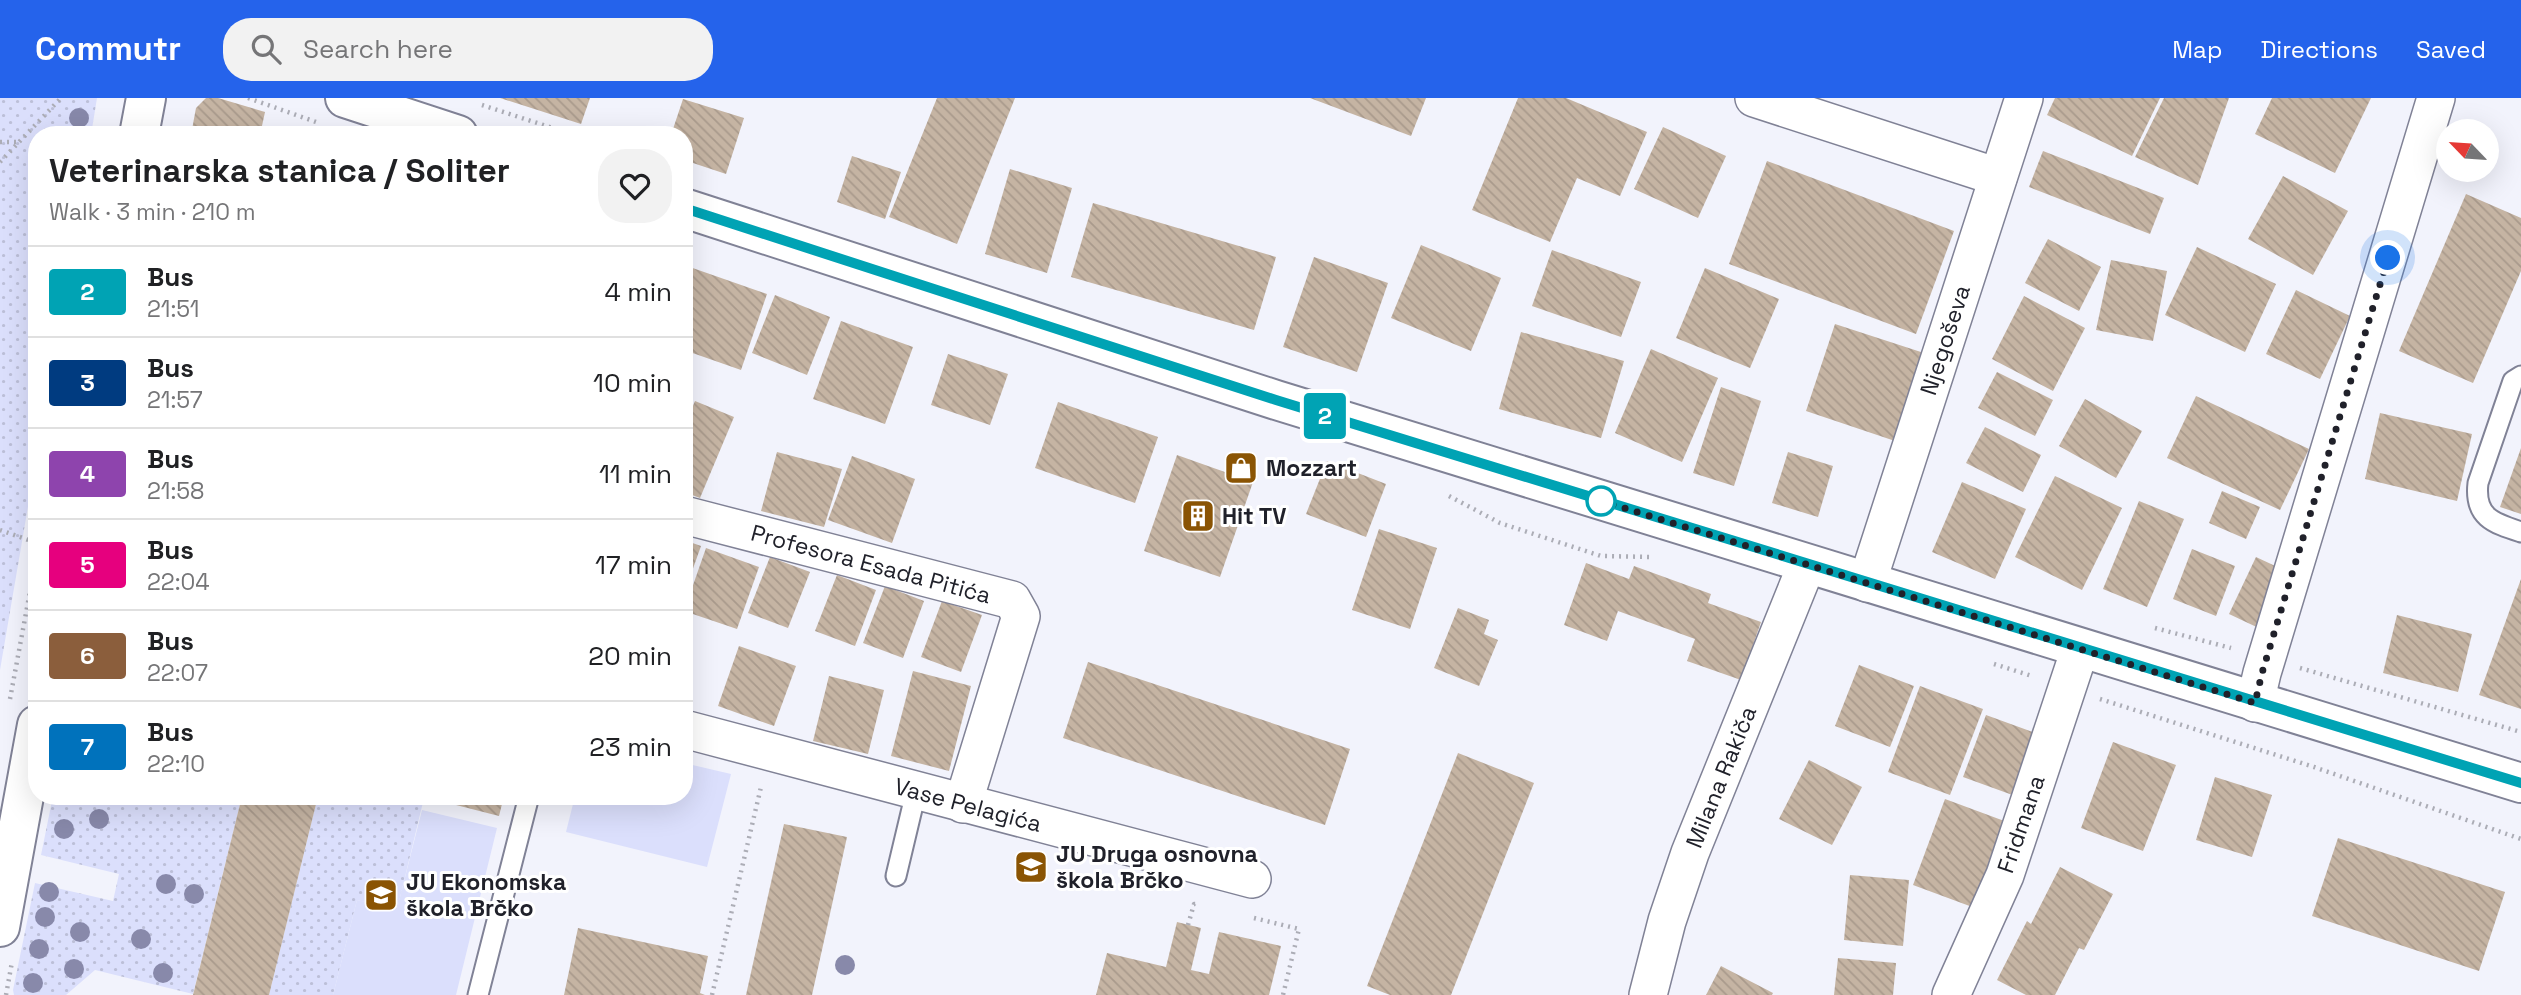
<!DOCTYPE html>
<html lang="en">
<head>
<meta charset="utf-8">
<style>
	body { margin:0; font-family:"Space Grotesk",sans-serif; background:#f2f2f2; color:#202124; height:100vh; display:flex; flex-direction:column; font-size:26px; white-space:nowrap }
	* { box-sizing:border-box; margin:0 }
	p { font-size:23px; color:#757577 }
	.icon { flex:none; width:38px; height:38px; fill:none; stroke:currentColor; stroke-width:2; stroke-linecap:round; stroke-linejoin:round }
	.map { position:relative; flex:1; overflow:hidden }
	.panel { position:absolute; left:28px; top:28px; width:665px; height:679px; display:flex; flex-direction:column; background:#fff; border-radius:28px; box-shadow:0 7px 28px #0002 }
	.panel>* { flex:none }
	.badge { padding:0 14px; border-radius:5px; font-size:24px; line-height:46px }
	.needle { width:46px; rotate:295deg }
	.tools { position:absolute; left:2436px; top:21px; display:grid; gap:14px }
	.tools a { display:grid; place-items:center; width:63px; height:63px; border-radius:50%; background:#fff; box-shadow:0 7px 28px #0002; font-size:35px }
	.you { position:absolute; width:35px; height:35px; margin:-18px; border:5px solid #fff; border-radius:50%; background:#1a73e8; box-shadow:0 0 0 10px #1a73e833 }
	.map>.badge { position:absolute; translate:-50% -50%; box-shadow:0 0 0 4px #fff }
	.round { display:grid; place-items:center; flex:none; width:74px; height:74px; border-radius:28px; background:#f2f2f2 }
	.summary { display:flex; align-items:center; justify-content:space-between; height:119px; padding:0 21px }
	h1 { font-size:33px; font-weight:700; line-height:52px }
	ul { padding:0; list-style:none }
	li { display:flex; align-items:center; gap:21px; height:91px; padding:0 21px; border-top:2px solid #e0e0e0 }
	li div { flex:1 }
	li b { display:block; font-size:26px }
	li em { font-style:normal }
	li .badge { min-width:77px; font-weight:700; text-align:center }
	header { display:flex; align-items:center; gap:42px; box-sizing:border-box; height:98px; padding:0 35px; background:#2563eb; color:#fff }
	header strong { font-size:33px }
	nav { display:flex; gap:38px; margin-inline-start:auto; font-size:24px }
	.search { width:490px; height:63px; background:#f2f2f2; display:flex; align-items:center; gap:18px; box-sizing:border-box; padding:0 24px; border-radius:28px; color:#757577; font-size:26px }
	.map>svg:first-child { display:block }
	.green { fill:url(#green-dots) }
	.pitch { fill:#dbdffc }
	.building { fill:url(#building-back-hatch) }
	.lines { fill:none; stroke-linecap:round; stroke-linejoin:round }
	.lane-casing { stroke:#808296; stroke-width:23 }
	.street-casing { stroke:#808296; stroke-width:40 }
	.secondary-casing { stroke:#808296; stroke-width:42 }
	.path { stroke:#acadb6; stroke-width:4.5; stroke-dasharray:2 5; stroke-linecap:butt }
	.lane { stroke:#fff; stroke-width:19 }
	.street { stroke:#fff; stroke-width:37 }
	.secondary { stroke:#fff; stroke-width:38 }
	.tree { fill:#8889aa }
	.line-casing { stroke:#fff; stroke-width:16 }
	.line { stroke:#00a3b4; stroke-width:10 }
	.walk { stroke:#20212a; stroke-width:7; stroke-dasharray:0 12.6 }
	.stop-dot { fill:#fff; stroke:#00a3b4; stroke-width:3.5 }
	.labels { text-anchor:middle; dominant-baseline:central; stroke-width:6; stroke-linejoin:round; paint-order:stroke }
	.street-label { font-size:23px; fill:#20212a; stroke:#fff }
	.poi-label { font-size:23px; font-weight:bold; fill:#20212a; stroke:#fff; text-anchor:start }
</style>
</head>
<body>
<header>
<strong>Commutr</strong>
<div class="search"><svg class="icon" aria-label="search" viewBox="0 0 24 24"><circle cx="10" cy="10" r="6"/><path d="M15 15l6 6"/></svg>Search here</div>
<nav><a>Map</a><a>Directions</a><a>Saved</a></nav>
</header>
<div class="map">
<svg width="2521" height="897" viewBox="0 0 2521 897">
	<defs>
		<pattern id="green-dots" width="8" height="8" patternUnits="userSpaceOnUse" patternTransform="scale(1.75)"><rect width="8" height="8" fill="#dbdffc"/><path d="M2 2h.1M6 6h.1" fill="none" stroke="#bcbfd8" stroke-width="1.8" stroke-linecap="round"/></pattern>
		<pattern id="building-back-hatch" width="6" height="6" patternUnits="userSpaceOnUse" patternTransform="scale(1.75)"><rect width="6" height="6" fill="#c5b4a3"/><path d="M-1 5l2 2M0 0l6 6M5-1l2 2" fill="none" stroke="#a99a8c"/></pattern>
	</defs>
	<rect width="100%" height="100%" fill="#f2f3fc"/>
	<g class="green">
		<path d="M0 0H97L91 37H37V356L0 572Z"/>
		<path d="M53 698H242L193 896 95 872 66 897H14L13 892 35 785 113 803 119 776 41 757Z"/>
		<path d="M318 698 424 700 397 812 357 802 333 897H269Z"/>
	</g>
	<g class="pitch">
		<path d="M684 665 731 676 707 769 566 734 575 698H684Z"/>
		<path d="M422 712 497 730 456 897H333L357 802 397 811Z"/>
	</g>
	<g class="building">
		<path d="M206 0H218L265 14 260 37H191L196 10Z"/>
		<path d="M500 0H590L581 26Z"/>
		<path d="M937 0H1015L957 146 889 119Z"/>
		<path d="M1310 0H1426L1411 38Z"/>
		<path d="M1518 0H1566L1647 34 1620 98 1577 80 1550 144 1472 112Z"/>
		<path d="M2055 0H2160L2132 58 2047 17Z"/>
		<path d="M2164 0H2229L2198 87 2135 59Z"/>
		<path d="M2272 0H2371L2335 75 2255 36Z"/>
		<path d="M683 1 744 20 726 76 684 62V37H671Z"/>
		<path d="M1663 29 1726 58 1698 120 1634 91Z"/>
		<path d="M2043 53 2164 100 2150 136 2029 89Z"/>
		<path d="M852 58 901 74 885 121 837 104Z"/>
		<path d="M1767 63 1954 133 1916 236 1729 166Z"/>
		<path d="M1010 71 1072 90 1047 175 985 156Z"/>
		<path d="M2283 78 2348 113 2313 177 2248 141Z"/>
		<path d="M2466 96 2521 120V173L2473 285 2399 253Z"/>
		<path d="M1093 105 1276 159 1254 232 1071 179Z"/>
		<path d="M2048 141 2101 169 2079 213 2025 185Z"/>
		<path d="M1421 147 1501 180 1471 253 1391 220Z"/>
		<path d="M2197 149 2276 186 2245 254 2165 217Z"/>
		<path d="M1552 152 1641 184 1621 239 1532 208Z"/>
		<path d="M1314 159 1388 185 1357 274 1283 249Z"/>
		<path d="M2111 162 2167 173 2153 243 2096 232Z"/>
		<path d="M684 167 767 196 741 272 684 252Z"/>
		<path d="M1705 170 1779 201 1750 270 1676 240Z"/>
		<path d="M2296 192 2350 218 2320 281 2266 256Z"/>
		<path d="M775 197 830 219 807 277 752 255Z"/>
		<path d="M2024 198 2085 230 2053 293 1992 261Z"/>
		<path d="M841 223 913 249 885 326 813 301Z"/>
		<path d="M1835 226 1924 255 1895 343 1806 313Z"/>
		<path d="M1521 234 1624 263 1601 340 1499 311Z"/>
		<path d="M1651 251 1718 280 1682 364 1615 335Z"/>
		<path d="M948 256 1008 276 990 327 931 307Z"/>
		<path d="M1997 274 2053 302 2035 338 1978 310Z"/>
		<path d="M1721 289 1761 303 1734 388 1693 375Z"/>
		<path d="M2196 298 2309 351 2280 412 2167 360Z"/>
		<path d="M2085 301 2142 333 2116 380 2059 348Z"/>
		<path d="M695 303 734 319 700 400 684 394V329Z"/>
		<path d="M1058 304 1158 339 1135 405 1035 370Z"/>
		<path d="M2380 315 2472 336 2457 403 2365 381Z"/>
		<path d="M1985 329 2041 357 2023 394 1966 365Z"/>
		<path d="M2521 350V416L2500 409Z"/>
		<path d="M777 354 842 371 824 429 761 413Z"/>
		<path d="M1788 354 1833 368 1818 419 1772 405Z"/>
		<path d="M1177 357 1253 384 1220 479 1144 453Z"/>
		<path d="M852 358 915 381 892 445 828 422Z"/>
		<path d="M1327 363 1386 386 1366 439 1306 416Z"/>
		<path d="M2055 378 2122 410 2082 492 2015 459Z"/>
		<path d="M1962 384 2026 411 1995 481 1932 454Z"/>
		<path d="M2222 393 2260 409 2246 441 2209 425Z"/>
		<path d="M2139 403 2184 421 2147 509 2103 491Z"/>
		<path d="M1379 431 1437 450 1410 531 1352 512Z"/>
		<path d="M684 442 701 448 685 493H684Z"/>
		<path d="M706 450 759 469 737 531 684 513Z"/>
		<path d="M2192 451 2235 468 2216 518 2173 501Z"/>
		<path d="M770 459 810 474 788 530 748 515Z"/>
		<path d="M2256 459 2292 476 2265 533 2229 516Z"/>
		<path d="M1586 465 1629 481 1634 468 1711 496 1708 505 1761 524 1741 582 1687 563 1695 541 1618 513 1607 543 1564 527Z"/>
		<path d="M837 477 876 492 855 548 815 533Z"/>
		<path d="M2521 481V611L2479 597Z"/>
		<path d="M885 488 924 503 903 560 863 545Z"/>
		<path d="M942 503 982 517 961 574 921 559Z"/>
		<path d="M1458 510 1489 522 1484 536 1498 542 1479 588 1434 570Z"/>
		<path d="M2397 517 2472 536 2458 594 2383 575Z"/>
		<path d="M739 548 796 568 774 628 718 608Z"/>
		<path d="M1088 564 1350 651 1325 727 1063 640Z"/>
		<path d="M1859 567 1914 588 1890 649 1835 628Z"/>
		<path d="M913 573 971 588 949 673 891 658Z"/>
		<path d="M829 578 884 592 868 656 813 643Z"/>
		<path d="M1920 588 1983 611 1950 697 1888 674Z"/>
		<path d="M1986 617 2041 637 2018 699 1963 679Z"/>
		<path d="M2113 644 2176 667 2143 753 2081 730Z"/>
		<path d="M1458 655 1534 685 1451 897H1390L1367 888Z"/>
		<path d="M1809 662 1862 689 1832 747 1779 721Z"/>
		<path d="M2215 679 2272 697 2252 759 2196 742Z"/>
		<path d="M242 698H318L269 897H193Z"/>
		<path d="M421 698H504L499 718Z"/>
		<path d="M1945 701 2007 724 1975 810 1913 787Z"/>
		<path d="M784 726 847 739 812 897H746Z"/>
		<path d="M2338 740 2505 794 2479 873 2312 818Z"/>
		<path d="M2060 769 2113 796 2084 852 2079 850 2055 897H2026L1997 882 2027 823 2031 826Z"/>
		<path d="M1850 777 1909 782 1903 848 1844 842Z"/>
		<path d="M1177 824 1201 830 1191 872 1209 876 1219 834 1281 848 1269 897H1096L1107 855 1166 869Z"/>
		<path d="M578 830 708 858 700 895 705 897H564Z"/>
		<path d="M1838 860 1896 865 1893 897H1834Z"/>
		<path d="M1721 868 1773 895 1772 897H1706Z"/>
	</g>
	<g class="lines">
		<defs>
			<g id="lane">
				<path d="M2521 278 2513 283 2478 385C2474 419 2493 425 2521 434"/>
				<path d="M896 778 916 694"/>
				<path d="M478 897 529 698"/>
			</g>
			<g id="street">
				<path d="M1754 0 1998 79"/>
				<path d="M684 417 1012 502 1021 518 963 706"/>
				<path d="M1867 485 2024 0"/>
				<path d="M2255 605 2262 575 2436 0"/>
				<path d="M684 631 1252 781"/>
				<path d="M1648 897 1667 823 1690 755 1807 466"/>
				<path d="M1951 897 2005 777 2080 551"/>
			</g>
			<g id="secondary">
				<path d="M345 0 458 37"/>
				<path d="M139 37 146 0"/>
				<path d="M684 110 1276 302 2521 685"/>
				<path d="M0 829 37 627"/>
			</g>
		</defs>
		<use href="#lane" class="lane-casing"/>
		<use href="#street" class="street-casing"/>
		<use href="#secondary" class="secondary-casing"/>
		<g class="path">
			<path d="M248 0 316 24"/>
			<path d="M482 7 574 37"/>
			<path d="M0 44H20"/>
			<path d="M0 64 61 0"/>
			<path d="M1449 398 1500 425 1601 458 1653 459"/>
			<path d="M0 432 37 445"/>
			<path d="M2155 530 2231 550"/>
			<path d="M1994 566 2032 578"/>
			<path d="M2300 570 2521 634"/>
			<path d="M10 601 37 456"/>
			<path d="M2100 601 2314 669 2521 741"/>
			<path d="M1254 820 1299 831 1283 897"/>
			<path d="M1188 827 1194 806H1196"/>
			<path d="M6 897 12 864"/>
			<path d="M712 897 761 689"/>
		</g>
		<use href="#lane" class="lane"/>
		<use href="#street" class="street"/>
		<use href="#secondary" class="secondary"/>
	</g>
	<g class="tree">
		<circle cx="79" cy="20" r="10"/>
		<circle cx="99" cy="721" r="10"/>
		<circle cx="64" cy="731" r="10"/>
		<circle cx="166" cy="786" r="10"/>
		<circle cx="49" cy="794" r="10"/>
		<circle cx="194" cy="796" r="10"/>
		<circle cx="45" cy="819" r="10"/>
		<circle cx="80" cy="834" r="10"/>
		<circle cx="141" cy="841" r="10"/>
		<circle cx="39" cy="851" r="10"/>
		<circle cx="845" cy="867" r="10"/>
		<circle cx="74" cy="871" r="10"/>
		<circle cx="163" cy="875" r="10"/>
		<circle cx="33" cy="885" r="10"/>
	</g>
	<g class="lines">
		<defs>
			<path id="line" d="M684 110 1276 302 2521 685"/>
		</defs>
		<use href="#line" class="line-casing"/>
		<use href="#line" class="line"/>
		<path class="walk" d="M1601 403 1595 401 2255 605 2262 575 2388 160"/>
	</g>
	<defs>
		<symbol id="shop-square" viewBox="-11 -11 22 22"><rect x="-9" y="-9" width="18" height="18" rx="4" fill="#8a5404" stroke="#fff"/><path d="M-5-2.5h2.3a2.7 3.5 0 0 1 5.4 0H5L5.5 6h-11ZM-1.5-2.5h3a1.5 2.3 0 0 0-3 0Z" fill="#fff"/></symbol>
		<symbol id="building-square" viewBox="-11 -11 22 22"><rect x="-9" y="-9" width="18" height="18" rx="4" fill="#8a5404" stroke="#fff"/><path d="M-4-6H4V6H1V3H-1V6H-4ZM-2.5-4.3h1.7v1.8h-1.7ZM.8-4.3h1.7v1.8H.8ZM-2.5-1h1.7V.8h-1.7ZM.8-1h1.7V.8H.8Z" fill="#fff"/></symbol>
		<symbol id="school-square" viewBox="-11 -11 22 22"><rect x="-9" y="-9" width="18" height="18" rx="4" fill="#8a5404" stroke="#fff"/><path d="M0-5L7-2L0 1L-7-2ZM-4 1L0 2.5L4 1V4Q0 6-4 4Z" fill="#fff"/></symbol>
	</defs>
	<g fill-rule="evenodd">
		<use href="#shop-square" x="1222" y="351" width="38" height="38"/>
		<use href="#building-square" x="1179" y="399" width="38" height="38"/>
		<use href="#school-square" x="1012" y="750" width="38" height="38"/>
		<use href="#school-square" x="362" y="778" width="38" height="38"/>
	</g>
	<circle class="stop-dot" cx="1601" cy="403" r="14"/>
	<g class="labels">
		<g class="street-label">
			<text transform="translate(1945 242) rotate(-72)">Njegoševa</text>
			<text transform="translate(871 466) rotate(15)">Profesora Esada Pitića</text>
			<text transform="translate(1721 679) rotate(-68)">Milana Rakiča</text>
			<text transform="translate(968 707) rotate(15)">Vase Pelagića</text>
			<text transform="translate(2021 726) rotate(-71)">Fridmana</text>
		</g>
		<g class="poi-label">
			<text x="1266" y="370">Mozzart</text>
			<text x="1222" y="418">Hit TV</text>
			<text x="1056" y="756">JU Druga osnovna<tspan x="1056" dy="26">škola Brčko</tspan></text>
			<text x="406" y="784">JU Ekonomska<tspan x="406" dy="26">škola Brčko</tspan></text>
		</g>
	</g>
</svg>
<div class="tools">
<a><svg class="needle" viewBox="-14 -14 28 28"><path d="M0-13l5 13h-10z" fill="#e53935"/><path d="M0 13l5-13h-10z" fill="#757577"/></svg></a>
</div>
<div class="you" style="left:2388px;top:160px"></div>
<b class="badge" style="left:1325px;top:318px;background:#00a3b4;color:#fff">2</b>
<section class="panel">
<div class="summary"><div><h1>Veterinarska stanica / Soliter</h1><p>Walk · 3 min · 210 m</p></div><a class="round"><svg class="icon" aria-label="heart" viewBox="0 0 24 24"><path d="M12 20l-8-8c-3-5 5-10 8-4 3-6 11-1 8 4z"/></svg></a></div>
<ul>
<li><span class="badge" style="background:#00a3b4;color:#fff">2</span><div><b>Bus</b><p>21:51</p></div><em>4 min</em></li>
<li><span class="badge" style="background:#003b80;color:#fff">3</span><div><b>Bus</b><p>21:57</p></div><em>10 min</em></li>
<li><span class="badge" style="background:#8e44ad;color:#fff">4</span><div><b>Bus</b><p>21:58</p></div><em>11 min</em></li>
<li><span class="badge" style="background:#e6007e;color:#fff">5</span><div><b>Bus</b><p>22:04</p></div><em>17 min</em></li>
<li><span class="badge" style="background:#8b5e3c;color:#fff">6</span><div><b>Bus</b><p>22:07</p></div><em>20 min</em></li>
<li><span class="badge" style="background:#0072bc;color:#fff">7</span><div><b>Bus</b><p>22:10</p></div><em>23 min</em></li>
</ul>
</section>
</div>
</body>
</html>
